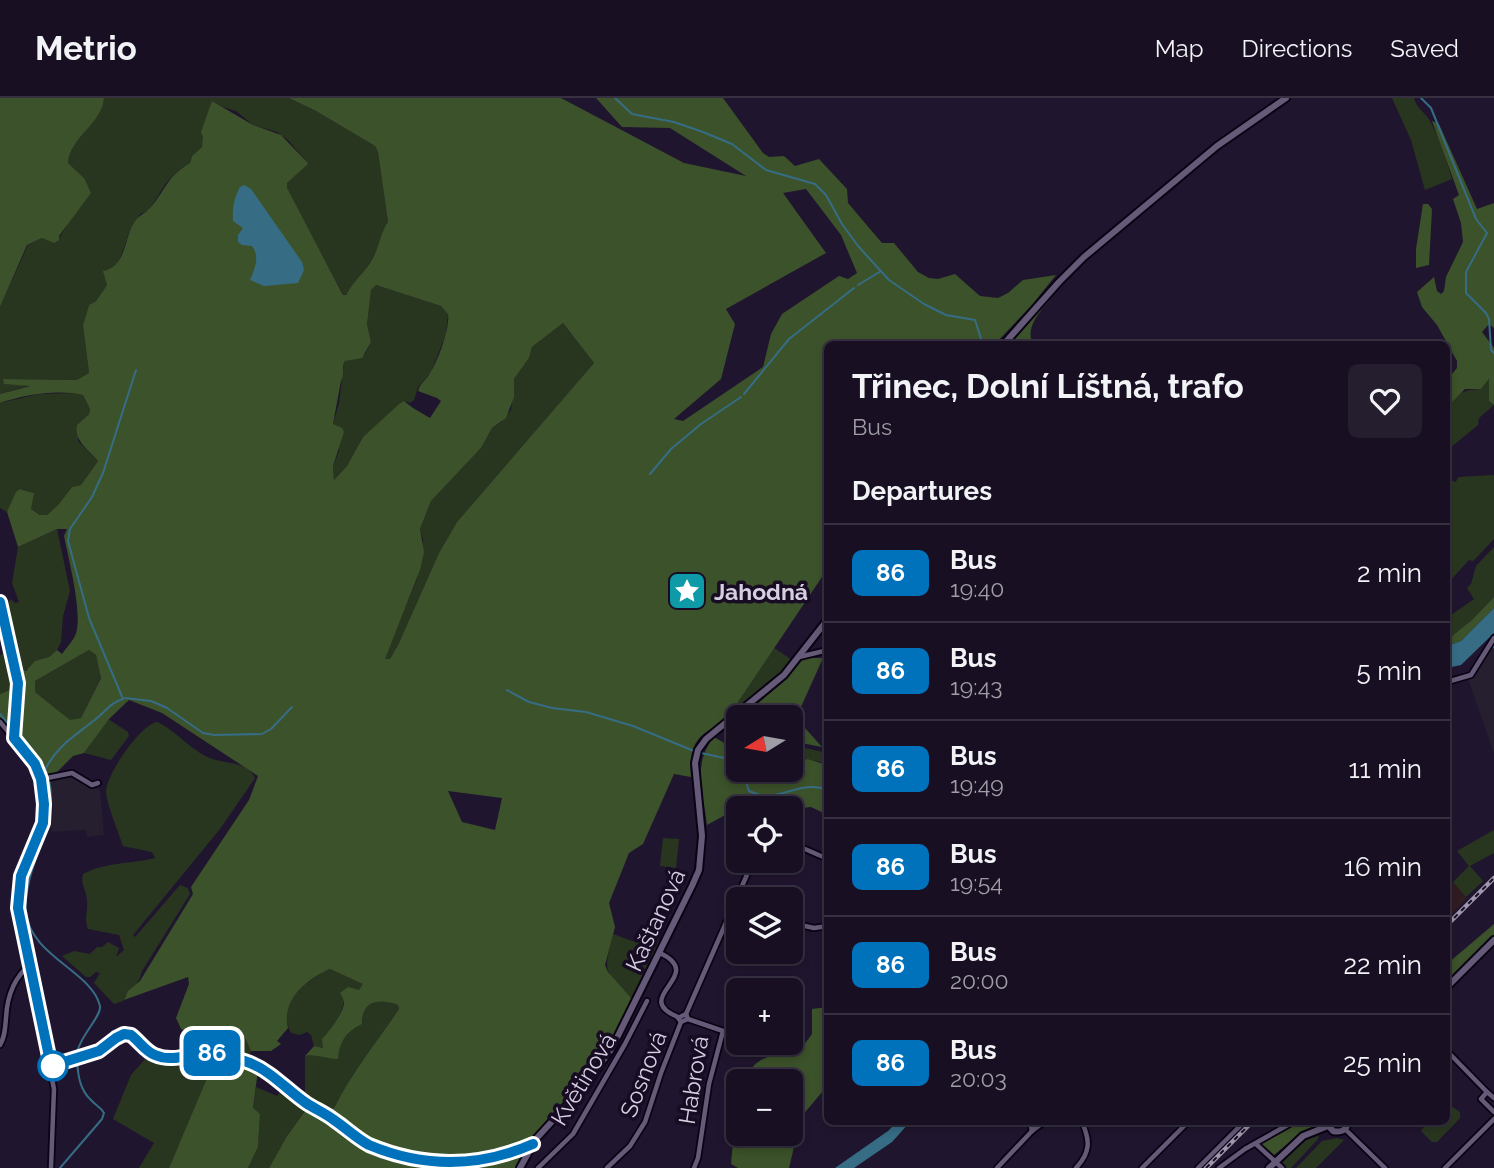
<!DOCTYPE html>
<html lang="en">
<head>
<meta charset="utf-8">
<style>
	body { margin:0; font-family:Raleway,sans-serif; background:#251e2f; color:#f1f3f6; height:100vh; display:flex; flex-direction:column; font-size:26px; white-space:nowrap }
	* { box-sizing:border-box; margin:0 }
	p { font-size:23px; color:#9f9da5 }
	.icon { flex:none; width:38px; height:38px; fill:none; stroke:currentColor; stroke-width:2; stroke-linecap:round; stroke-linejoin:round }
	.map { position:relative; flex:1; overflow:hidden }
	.sheet { position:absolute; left:824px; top:243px; width:626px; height:784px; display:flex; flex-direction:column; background:#181022; border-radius:10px; box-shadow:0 4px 10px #0003,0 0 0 2px #363040 }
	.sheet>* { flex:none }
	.badge { padding:0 14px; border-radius:10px; font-size:24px; line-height:46px }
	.needle { width:46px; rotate:259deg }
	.fabs { position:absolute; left:726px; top:607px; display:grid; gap:14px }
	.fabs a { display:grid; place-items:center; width:77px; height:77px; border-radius:10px; background:#181022; box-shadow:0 4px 10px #0003,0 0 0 2px #363040; font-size:35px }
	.map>.badge { position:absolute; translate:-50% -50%; box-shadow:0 0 0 4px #fff }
	h2 { padding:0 28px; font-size:26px; line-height:63px }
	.round { display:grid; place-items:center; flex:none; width:74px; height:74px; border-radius:10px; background:#251e2f }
	.head { display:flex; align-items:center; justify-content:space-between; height:119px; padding:0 28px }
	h1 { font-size:33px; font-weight:700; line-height:52px }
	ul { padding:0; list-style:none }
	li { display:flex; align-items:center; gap:21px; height:98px; padding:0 28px; border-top:2px solid #363040 }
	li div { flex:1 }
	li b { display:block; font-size:26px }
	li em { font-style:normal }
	li .badge { min-width:77px; font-weight:700; text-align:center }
	header { display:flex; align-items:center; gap:42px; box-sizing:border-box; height:98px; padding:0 35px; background:#181022; border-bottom:2px solid #363040 }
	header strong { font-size:33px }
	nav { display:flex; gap:38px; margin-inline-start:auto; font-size:24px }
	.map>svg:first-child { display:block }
	.commercial { fill:#2f1c21 }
	.industrial { fill:#251f2f }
	.green { fill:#29361f }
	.forest { fill:#3c522a; fill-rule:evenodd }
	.water { fill:#366d85 }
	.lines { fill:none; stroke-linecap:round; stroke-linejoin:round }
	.stream { stroke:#366d85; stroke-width:2 }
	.street-casing { stroke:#0a0215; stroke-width:8 }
	.secondary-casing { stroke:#0a0215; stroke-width:10 }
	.street { stroke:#655a77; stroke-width:4.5 }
	.secondary { stroke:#655a77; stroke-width:6 }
	.rail-casing { stroke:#9f97ab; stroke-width:4.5 }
	.rail { stroke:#170c24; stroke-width:2; stroke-dasharray:5; stroke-linecap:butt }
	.line-casing { stroke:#fff; stroke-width:16 }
	.line { stroke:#0072bc; stroke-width:10 }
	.stop-dot { fill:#fff; stroke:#0072bc; stroke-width:3.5 }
	.labels { text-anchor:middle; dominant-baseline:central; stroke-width:7; stroke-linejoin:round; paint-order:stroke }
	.poi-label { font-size:23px; font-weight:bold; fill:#d5cfe0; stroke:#170c24; text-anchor:start }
	.street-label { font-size:23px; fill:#d5cfe0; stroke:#170c24 }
</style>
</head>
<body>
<header>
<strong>Metrio</strong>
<nav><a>Map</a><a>Directions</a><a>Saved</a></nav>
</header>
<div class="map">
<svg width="1494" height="1070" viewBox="0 0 1494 1070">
	<rect width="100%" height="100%" fill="#20152e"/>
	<path class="commercial" d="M1447 778 1467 800 1447 821Z"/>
	<g class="industrial">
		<path d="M1494 542V655L1468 581 1475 577Z"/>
		<path d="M70 675 80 679 88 690 100 691 104 737 87 739 86 732 51 734 53 712 50 681Z"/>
	</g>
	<g class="green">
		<path d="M104 0H289L316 13 375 48 378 54 388 124C383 132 384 138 380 146 372 164 357 184 344 198L286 90 287 85 307 66V64L288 42 277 34 253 27 236 13 223 9 212 3 202 49 192 58 190 65 179 72 166 85 149 112 140 116 129 135 119 164 112 171 107 187 96 203 89 207 83 227 89 275 78 282 4 281 31 287 0 296V209L28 147 42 140 58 142 70 122 84 80 68 65C70 39 103 25 104 0Z"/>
		<path d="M1392 0H1414C1416 10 1425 14 1430 23 1440 41 1446 62 1452 81L1425 92 1411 42Z"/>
		<path d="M376 187 441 208 448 215 446 236 431 274 418 289 414 302 410 305 404 303 363 339 347 368 334 382 333 368 339 353 336 329 333 326 339 305 344 266 345 263 365 256 371 244 367 226 369 210 371 192Z"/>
		<path d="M563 225 594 265 457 424 439 455 399 545 390 561H384L417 481 423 442 420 431 431 403 481 350 492 330 500 325 511 312 514 281 529 260 532 249Z"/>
		<path d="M1490 280 1489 303 1494 307 1479 320 1478 327 1450 350 1447 346V309C1460 295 1461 292 1481 291Z"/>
		<path d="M74 295 83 297 90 311 89 316 79 325 78 343 98 363 81 387 72 389 58 407 47 417H40L31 411V394L22 391 7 414 0 410V305L39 296Z"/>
		<path d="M1494 377V441L1476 460 1473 463 1469 462 1447 486V382L1456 384 1458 379Z"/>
		<path d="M57 431 70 493 63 518 61 544 57 552 49 559 36 563 30 570 23 573 16 567 5 508 11 501 15 505 19 504 12 485 18 449Z"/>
		<path d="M1494 449V499L1472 522 1447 542V520L1474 501 1467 490 1471 486 1476 468Z"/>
		<path d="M773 549 792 562 777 579 735 613 738 604Z"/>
		<path d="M89 552 96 557 101 579 81 620 70 623 35 594V583Z"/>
		<path d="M5 555C13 566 17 577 14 590L0 596V557Z"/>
		<path d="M108 621 128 634 129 638 111 662 84 655Z"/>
		<path d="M157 624C177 633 191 653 212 661 228 666 248 664 255 680L220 731 133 837 135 839 180 787 188 790 190 796 142 873C139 888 131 889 123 903L114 906 94 885 100 875 96 874 90 879H86L62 858 74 853 90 856 97 849H102L108 844 119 850 116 859 124 852 119 837 88 831C84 821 88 814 87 803 87 793 80 786 83 776 106 764 131 766 155 760L152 754 123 748C119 735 107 707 106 694 106 677 140 627 157 624Z"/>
		<path d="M791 647 828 655V667C822 664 817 662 811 663 796 666 760 706 758 672H791Z"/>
		<path d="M1494 732V755L1470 768 1483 783 1466 799 1453 784 1469 768 1457 753Z"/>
		<path d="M663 740 679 741 676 770 660 768Z"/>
		<path d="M613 836 635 844 655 842 660 844 632 901C604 870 603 877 613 836Z"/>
		<path d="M330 871 364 886 359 892 344 902C343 916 332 931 323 941V950L314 948 311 937 307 934 300 937 291 935C275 907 307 881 330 871Z"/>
		<path d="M380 902 398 907 399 911C377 944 352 974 334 1010L322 1011 305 1002V958L339 956C339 942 350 932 362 926 363 912 366 906 380 902Z"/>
		<path d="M197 938 245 940 251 953 248 963C232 956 217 950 201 955Z"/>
		<path d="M209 956V960L215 961 169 1070H139L154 1045 113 1021 131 977 148 958 186 961Z"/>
		<path d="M256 989 277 998 280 994 308 1009 287 1038 269 1070H248L258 1049 260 1017 253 1011Z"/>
		<path d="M1447 1005 1460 1014V1020L1437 1044H1432L1421 1033 1427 1024H1447Z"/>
		<path d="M1319 1035 1318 1041 1291 1070H1285L1282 1067C1284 1053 1306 1040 1319 1035Z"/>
		<path d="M1337 1040 1344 1042 1316 1070H1296L1322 1043Z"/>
	</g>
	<g class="forest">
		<path d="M0 0H104C103 25 70 39 68 65L84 80 91 95 59 138V142L54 145 42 140 27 147 0 209Z"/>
		<path d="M289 0H561L684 65 746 78 670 30 622 29 596 0H723L763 55 769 59 784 58 795 68 819 61 847 91 848 105 882 145H894L918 174 929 180 938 181 955 176 980 198 998 200 1008 195 1023 182 1056 177 1031 208 994 247H828V470L738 604C727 638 686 621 691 679L674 676 643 746 629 755 609 805 615 829 605 867 608 874 632 901 621 928 522 1070H269L287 1038 308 1009 318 1013 334 1010C352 974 377 944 399 911L398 907C379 900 362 902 362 926 345 935 340 943 338 961 326 961 318 956 305 958L314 948 323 950 322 941C329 934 344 914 344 905 344 902 342 898 340 895L348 889 359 892 363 886 330 871C307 881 281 902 288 930L277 943 281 946 271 953H251L245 940 197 938 181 931 176 920 189 886 188 879 124 902 128 893 140 883 193 796 191 789 249 702 258 678 162 615 129 602 109 621 84 655 73 658 50 681 42 679 40 671 16 640 21 587 17 570 26 573 35 563 49 559 57 552 62 556C66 550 72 544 75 538 84 519 68 459 64 438L67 431H57L18 449 7 414 16 394 20 391 34 395 31 411 40 417H47L58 407 72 389 81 387 98 363C88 351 74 343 77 327L89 316 90 311 83 297C57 291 24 297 0 305V296L30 288 4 286 3 281 77 282 89 275 83 227 89 207 96 203 107 187 103 173C127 168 123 142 134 125 138 117 145 116 150 110 166 92 166 79 190 65L192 58 202 49 203 39 201 34 212 3 253 27 281 37 307 64 308 66 287 85V90L343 197H346C352 185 362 177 370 165 379 152 380 135 388 124L378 54 375 48 316 13ZM806 91 841 137 857 175 848 181 839 178 782 216 771 236 763 269 683 323 674 321 721 281 735 226 726 211 826 155 783 95ZM376 187 441 208 448 216C450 230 438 263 430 275 426 282 420 285 418 293L437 300 441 303 430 320 413 310 404 303 398 307 363 339 347 368 334 382 333 368 344 334 342 330 333 326 341 283C345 277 341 270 345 263L362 260 371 244 367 226 369 210 371 192ZM563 225 594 265 457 424 439 455 399 545 390 561H385L420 472 424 454 420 431 431 403 481 350 492 330 506 320 514 299V281L529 260 532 249ZM89 552 96 557 101 580 81 620 70 622 35 594V583ZM448 693 502 700 495 732 462 724Z"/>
		<path d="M1432 23 1439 26 1477 111 1494 105V230L1489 226 1482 234 1494 250V307L1489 303V281L1481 291H1465L1447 309V282L1457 270V263L1437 227 1422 209 1417 194 1434 179 1437 193 1441 196 1444 193 1446 179 1463 144 1461 125 1453 101 1459 97Z"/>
		<path d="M1423 106H1428L1432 111 1429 167 1416 170V151Z"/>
		<path d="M1051 195 1053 198C1042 212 1024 228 1033 247H1007Z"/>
		<path d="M1494 499V510L1461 543 1447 548V542L1472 522Z"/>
		<path d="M804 560H823L796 620 822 649 791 643V620H740L782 585Z"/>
		<path d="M14 590V626L11 630 0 620V596Z"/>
		<path d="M714 639 738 653V672H758C760 694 769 685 782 678 791 673 798 668 807 661L828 667V717L811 709 791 711 740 709 707 727C703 694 692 666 714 639Z"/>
		<path d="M1494 826V837L1447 884V866Z"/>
		<path d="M828 909V987L801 1019 789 1070H738L731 1066 735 1020 738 1007V1036H791V984L745 983C754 957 774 956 798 955L812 936V911Z"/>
		<path d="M226 959 247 965 258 972 253 1010 260 1016 258 1049 248 1070H169L215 961Z"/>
		<path d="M1296 1024H1321L1297 1038 1274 1057 1260 1045Z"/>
	</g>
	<g class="water">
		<path d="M244 87 251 91 302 164 304 172 298 185 264 188 250 182C255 171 260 158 252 148L242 147 238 144V137L243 130 233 123C232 111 234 100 240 89Z"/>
		<path d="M1494 510V535L1461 567 1447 570V548L1461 543Z"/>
		<path d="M897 1024H910L892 1044 854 1070H835L888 1033Z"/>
	</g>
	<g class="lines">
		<g class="stream">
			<path d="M615 0 632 16 674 24 703 34 732 46 766 72 815 86 826 97 842 126 858 148 889 182 924 206 946 217 975 222 983 247"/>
			<path d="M1421 0 1431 10 1476 121 1487 135 1466 174V195L1486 215 1489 221 1491 252 1494 255"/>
			<path d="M858 187 881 173"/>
			<path d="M744 296 789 241 854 190"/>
			<path d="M650 376 671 351 701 326 741 299"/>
			<path d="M1493 548 1494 549"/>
			<path d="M507 592 529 604 552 610 586 614 633 628 694 653"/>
			<path d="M125 600 151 603 167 610 203 635 214 637 262 636 271 631 292 609"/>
			<path d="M0 616 11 629"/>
			<path d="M18 634 32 651 47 675"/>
			<path d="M701 655 729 661 738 665"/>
			<path d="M45 672C56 649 73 639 92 624 104 616 109 605 123 601L89 520 68 443 70 431 92 399 103 375 136 272"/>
			<path d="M742 672 749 693C778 708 798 680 828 692"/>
			<path d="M49 682C60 728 23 767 26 813 29 858 92 873 100 908 102 918 79 939 77 955"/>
			<path d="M60 1070 102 1021 104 1015C100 1008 96 1008 91 1002 80 992 78 978 77 963"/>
		</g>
		<defs>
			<g id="street">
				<path d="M0 504 18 585 14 639"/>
				<path d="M799 559 828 552"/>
				<path d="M1447 584 1471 577 1494 540"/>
				<path d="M0 624 35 666 42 681 44 706 43 725 21 778 18 810 54 991 51 1070"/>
				<path d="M42 681 72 675 92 687 98 685"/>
				<path d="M791 745 828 761"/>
				<path d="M791 825 814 830 828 828"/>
				<path d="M660 855C708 878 629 899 678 919"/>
				<path d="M686 916 753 763"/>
				<path d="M688 921 681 924 678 920 686 916 688 921 723 933 709 986 698 1060 694 1070"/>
				<path d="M0 947C5 939 5 930 6 920 7 900 14 879 31 866"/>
				<path d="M1447 953 1487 994"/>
				<path d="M51 968 99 953 116 940 124 936 131 937C139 943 146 953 155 957 173 965 191 956 208 955 222 955 237 960 250 965 272 974 287 992 306 1005 315 1011 325 1015 334 1022 346 1030 356 1040 369 1047 425 1070 478 1070 533 1046"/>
				<path d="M1494 1000 1487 994 1481 1001 1494 1014"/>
				<path d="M1345 1031 1385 1070"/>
				<path d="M1032 1033 1044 1024"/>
				<path d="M1256 1046 1282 1070"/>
				<path d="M538 1070 573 1036 625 946 647 903"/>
				<path d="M607 1070 630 1048 645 1024 661 975 681 924"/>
				<path d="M997 1070 1032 1033 1030 1024"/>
				<path d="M1076 1070C1091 1054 1090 1042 1082 1024"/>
				<path d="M1142 1070 1188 1024"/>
				<path d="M1198 1070 1244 1024"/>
				<path d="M1219 1070 1245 1051 1293 1024"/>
				<path d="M1445 1070 1494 1021"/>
			</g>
			<g id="secondary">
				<path d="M1003 247 1059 184 1084 159 1217 48 1286 0"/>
				<path d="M1447 889 1494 842"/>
				<path d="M1327 1026 1333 1033C1341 1035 1347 1032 1348 1024"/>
				<path d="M520 1070 536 1041 588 984 612 950 692 788 699 772 702 738 695 665 698 652 706 641 784 577 828 521"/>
				<path d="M1269 1070 1303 1038 1328 1028"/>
			</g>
		</defs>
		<use href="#street" class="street-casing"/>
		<use href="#secondary" class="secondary-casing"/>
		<use href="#street" class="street"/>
		<use href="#secondary" class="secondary"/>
		<defs>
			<g id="rail">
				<path d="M1447 827 1494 780"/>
				<path d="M1206 1070 1252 1024"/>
			</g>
		</defs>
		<use href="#rail" class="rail-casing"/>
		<use href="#rail" class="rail"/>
	</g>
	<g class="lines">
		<defs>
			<path id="line" d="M0 504 18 585 14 640 35 666 41 681 44 706 43 725 21 778 18 810 51 968 99 953 116 940 124 936 131 937C139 943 146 954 155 957 173 965 191 955 208 955 222 955 237 960 250 965 272 974 287 992 306 1005 315 1011 325 1015 334 1022 346 1030 356 1040 369 1047 424 1070 478 1070 533 1046"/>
		</defs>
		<use href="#line" class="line-casing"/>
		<use href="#line" class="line"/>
	</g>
	<defs>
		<symbol id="sight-square" viewBox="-11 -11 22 22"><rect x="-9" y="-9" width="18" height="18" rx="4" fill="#0f9aa8" stroke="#170c24"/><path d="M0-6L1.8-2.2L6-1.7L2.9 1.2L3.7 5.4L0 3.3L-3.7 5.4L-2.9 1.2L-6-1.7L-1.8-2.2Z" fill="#fff"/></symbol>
	</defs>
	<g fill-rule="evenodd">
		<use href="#sight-square" x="665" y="471" width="44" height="44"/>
	</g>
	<circle class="stop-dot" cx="53" cy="968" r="14"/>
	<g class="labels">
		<g class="poi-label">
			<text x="714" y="493">Jahodná</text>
		</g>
		<g class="street-label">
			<text transform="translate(655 822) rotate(-65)">Kaštanová</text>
			<text transform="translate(643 976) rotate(-69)">Sosnová</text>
			<text transform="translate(583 981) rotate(-59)">Květinová</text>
			<text transform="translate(693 982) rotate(-81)">Habrová</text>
		</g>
	</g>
</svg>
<div class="fabs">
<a><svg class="needle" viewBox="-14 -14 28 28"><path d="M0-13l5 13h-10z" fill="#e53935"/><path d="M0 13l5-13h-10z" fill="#9f9da5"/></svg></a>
<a><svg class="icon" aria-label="locate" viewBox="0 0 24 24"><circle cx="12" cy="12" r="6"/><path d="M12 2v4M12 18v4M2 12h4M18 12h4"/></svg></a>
<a><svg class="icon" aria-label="layers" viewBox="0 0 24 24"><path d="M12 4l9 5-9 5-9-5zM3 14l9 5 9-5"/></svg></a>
<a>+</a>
<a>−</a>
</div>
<b class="badge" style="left:212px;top:955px;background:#0072bc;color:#fff">86</b>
<section class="sheet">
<div class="head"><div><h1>Třinec, Dolní Líštná, trafo</h1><p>Bus</p></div><a class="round"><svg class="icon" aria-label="heart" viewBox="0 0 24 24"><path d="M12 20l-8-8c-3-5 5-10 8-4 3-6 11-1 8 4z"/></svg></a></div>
<h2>Departures</h2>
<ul>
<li><span class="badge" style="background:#0072bc;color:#fff">86</span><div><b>Bus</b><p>19:40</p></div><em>2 min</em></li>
<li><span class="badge" style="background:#0072bc;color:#fff">86</span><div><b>Bus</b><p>19:43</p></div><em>5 min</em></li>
<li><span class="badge" style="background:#0072bc;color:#fff">86</span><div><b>Bus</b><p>19:49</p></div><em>11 min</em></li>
<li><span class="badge" style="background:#0072bc;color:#fff">86</span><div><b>Bus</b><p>19:54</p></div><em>16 min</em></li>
<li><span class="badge" style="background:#0072bc;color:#fff">86</span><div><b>Bus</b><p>20:00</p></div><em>22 min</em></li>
<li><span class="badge" style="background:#0072bc;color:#fff">86</span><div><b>Bus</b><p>20:03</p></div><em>25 min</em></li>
</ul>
</section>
</div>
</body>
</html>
